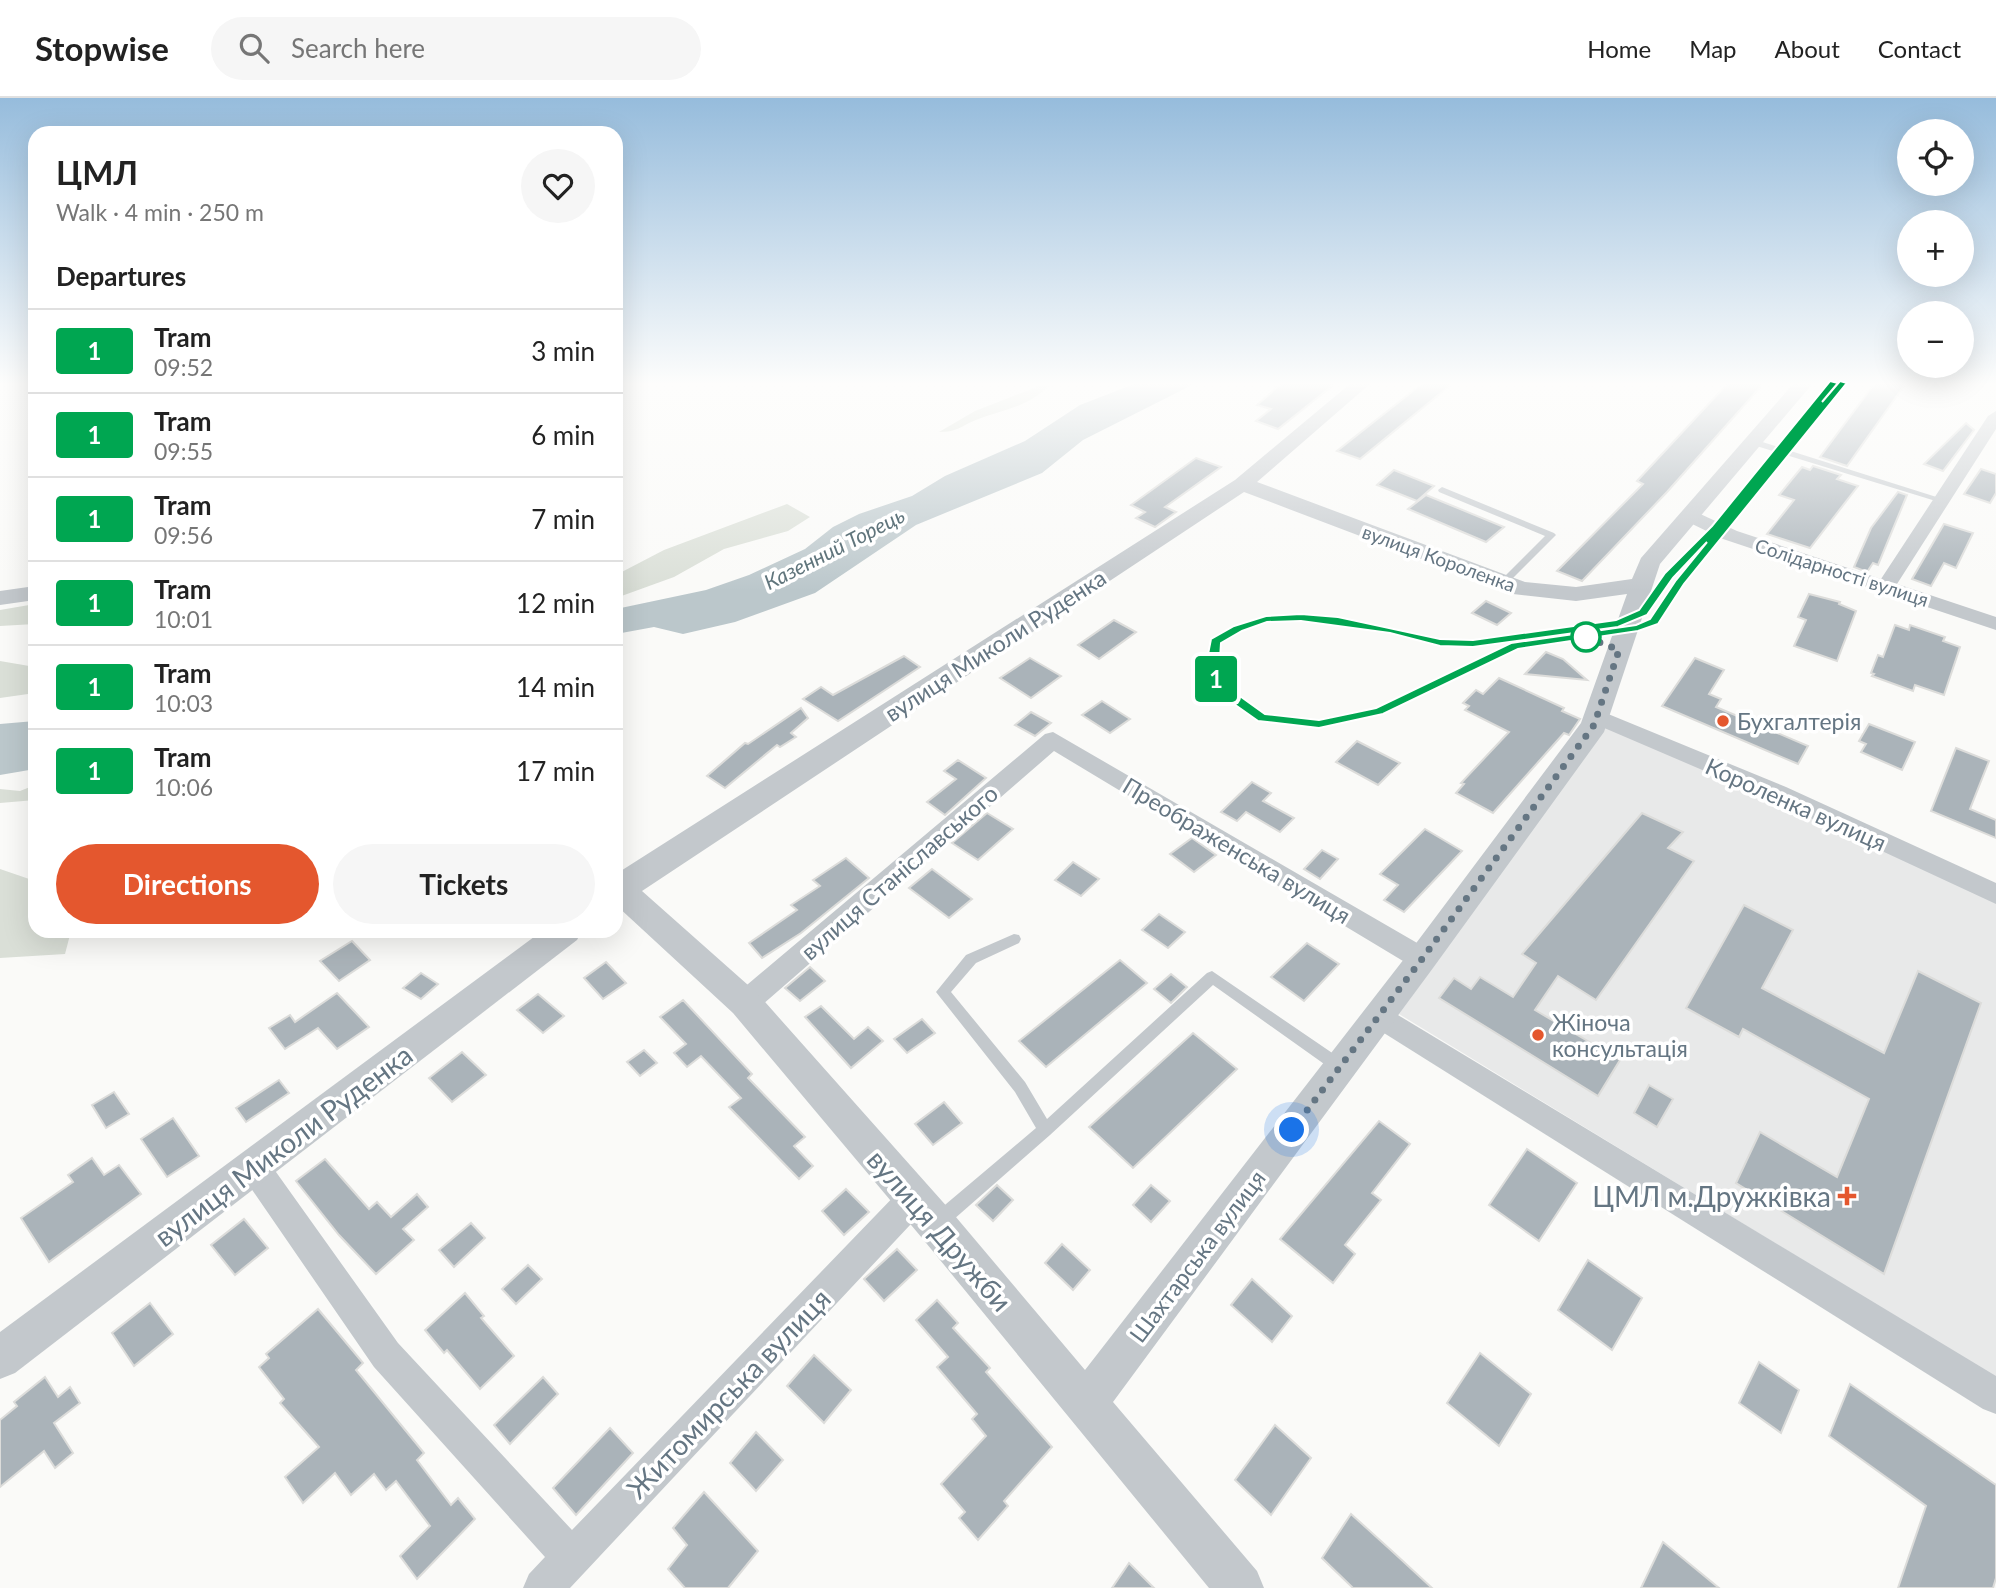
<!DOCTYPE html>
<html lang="en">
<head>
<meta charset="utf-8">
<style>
	body { margin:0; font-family:Lato,sans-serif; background:#f6f6f6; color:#222; height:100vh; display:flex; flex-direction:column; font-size:26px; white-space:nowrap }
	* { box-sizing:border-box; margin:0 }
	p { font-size:23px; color:#767676 }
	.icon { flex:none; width:38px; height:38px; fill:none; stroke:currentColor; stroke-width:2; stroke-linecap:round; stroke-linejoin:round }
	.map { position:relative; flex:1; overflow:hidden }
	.details { position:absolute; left:28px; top:28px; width:595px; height:812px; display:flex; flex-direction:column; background:#fff; border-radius:21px; box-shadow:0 7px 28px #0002 }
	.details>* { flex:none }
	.badge { padding:0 14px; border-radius:5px; font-size:24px; line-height:46px }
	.fabs { position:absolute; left:1897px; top:21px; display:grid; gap:14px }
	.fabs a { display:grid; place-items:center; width:77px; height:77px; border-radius:50%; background:#fff; box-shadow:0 7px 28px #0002; font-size:35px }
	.you { position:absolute; width:35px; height:35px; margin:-18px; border:5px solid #fff; border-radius:50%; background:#1a73e8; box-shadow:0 0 0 10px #1a73e833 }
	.map>.badge { position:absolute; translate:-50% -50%; box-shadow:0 0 0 4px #fff }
	h2 { padding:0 28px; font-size:26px; line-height:63px }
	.round { display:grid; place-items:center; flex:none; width:74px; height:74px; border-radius:37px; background:#f6f6f6 }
	.summary { display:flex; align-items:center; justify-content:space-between; height:119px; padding:0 28px }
	h1 { font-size:33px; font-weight:700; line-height:52px }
	.primary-button { display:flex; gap:14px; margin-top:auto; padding:14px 28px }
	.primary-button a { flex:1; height:80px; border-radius:42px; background:#e4572e; color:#fff; font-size:28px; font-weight:700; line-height:80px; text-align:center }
	.primary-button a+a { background:#f6f6f6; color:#222 }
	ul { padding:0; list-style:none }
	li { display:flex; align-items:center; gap:21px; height:84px; padding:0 28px; border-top:2px solid #e0e0e0 }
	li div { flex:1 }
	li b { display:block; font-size:26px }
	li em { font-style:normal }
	li .badge { min-width:77px; font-weight:700; text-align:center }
	header { display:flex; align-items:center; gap:42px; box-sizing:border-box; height:98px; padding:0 35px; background:#fff; border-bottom:2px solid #e0e0e0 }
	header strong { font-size:33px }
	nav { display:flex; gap:38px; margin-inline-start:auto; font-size:24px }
	.search { width:490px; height:63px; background:#f6f6f6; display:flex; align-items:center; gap:18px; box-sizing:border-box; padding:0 24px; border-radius:38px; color:#767676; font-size:26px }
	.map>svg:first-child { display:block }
	.built { fill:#e8e9e9 }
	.green { fill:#dadfd7 }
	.water { fill:#bbc7cb }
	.building { fill:#aab3b9; stroke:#dcdcda; stroke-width:2 }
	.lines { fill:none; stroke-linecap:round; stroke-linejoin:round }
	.service { fill:#c3c8cc; fill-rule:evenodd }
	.minor { fill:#c3c8cc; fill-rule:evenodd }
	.tertiary { fill:#c3c8cc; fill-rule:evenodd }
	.line { fill:#00a651; stroke:#fff; stroke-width:2; fill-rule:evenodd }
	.walk { stroke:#657683; stroke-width:7; stroke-dasharray:0 12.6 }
	.stop-dot { fill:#fff; stroke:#00a651; stroke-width:3.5 }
	.poi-dot { fill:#e4572e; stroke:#fff; stroke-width:2.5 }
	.labels { text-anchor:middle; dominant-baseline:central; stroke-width:7; stroke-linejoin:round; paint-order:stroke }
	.far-street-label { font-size:19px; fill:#657683; stroke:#fff }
	.far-water-label { font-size:21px; font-style:italic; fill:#60757c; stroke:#fff }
	.street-label { font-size:23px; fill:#657683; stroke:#fff }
	.poi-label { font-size:23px; fill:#657683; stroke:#fff; text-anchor:start }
	.near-street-label { font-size:28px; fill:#657683; stroke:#fff }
	.near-poi-label { font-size:28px; fill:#657683; stroke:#fff; text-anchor:end }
</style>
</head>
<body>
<header>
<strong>Stopwise</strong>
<div class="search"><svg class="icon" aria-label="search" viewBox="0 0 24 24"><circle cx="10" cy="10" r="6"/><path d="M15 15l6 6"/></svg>Search here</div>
<nav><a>Home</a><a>Map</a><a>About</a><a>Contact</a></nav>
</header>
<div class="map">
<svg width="1996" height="1490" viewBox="0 0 1996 1490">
	<rect width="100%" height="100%" fill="#fafaf8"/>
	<path class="built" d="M1606 629 1772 700 1996 802V1280L1399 916Z"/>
	<g class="green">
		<path d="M1047 285H1052C1024 313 1002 310 969 325 958 331 953 334 939 334L975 313Z"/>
		<path d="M787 406 810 419 788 433 724 451 674 479 616 500V477L664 452Z"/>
		<path d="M35 506V526L0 528V512Z"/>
		<path d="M0 563 35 569V595L0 600Z"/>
		<path d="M35 687V702L0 705V691L20 693Z"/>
		<path d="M0 771 35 783V833H71L65 856 0 860Z"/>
	</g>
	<g class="water">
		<path d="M1137 285H1196L1083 342 1042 375 916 427 815 495 735 524 683 536 654 529 616 536V511L706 492 749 477 805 451 833 429 859 416 912 398 945 378 1025 343 1080 307Z"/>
		<path d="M35 623V671L0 677V626Z"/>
	</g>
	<g class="building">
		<path d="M1282 285H1336L1278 331 1256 323 1271 311 1257 307Z"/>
		<path d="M1423 285H1453L1360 361 1337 353Z"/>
		<path d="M1728 285H1764L1667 394 1582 483 1557 473 1643 386 1637 383Z"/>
		<path d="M1875 285H1906L1847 368 1820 359Z"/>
		<path d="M1966 325 1974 332 1943 373 1924 366Z"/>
		<path d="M1196 360 1221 369 1165 409 1176 414 1155 429 1136 420 1145 414 1131 407Z"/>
		<path d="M1813 368 1841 377 1837 381 1858 388 1810 450 1767 436 1794 402 1779 397 1802 369 1810 372Z"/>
		<path d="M1981 371 1996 376V395L1990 405 1964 396Z"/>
		<path d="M1394 372 1434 388 1417 403 1377 387Z"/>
		<path d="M1898 394 1907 397 1878 467 1873 465 1867 474 1854 469 1871 430Z"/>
		<path d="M1426 397 1504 429 1486 444 1408 411Z"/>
		<path d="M1944 426 1973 435 1956 470 1944 465 1931 488 1912 481Z"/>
		<path d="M1809 496 1840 504 1839 506 1856 513 1837 563 1794 548 1806 522 1798 519Z"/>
		<path d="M1486 503 1511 515 1497 527 1472 515Z"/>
		<path d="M1114 522 1136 534 1099 561 1078 547Z"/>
		<path d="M1895 527 1909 532 1910 527 1945 539 1943 543 1960 549 1944 597 1915 587 1913 593 1872 578 1874 576 1871 575 1878 557 1883 559Z"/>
		<path d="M1546 554 1563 561 1587 582 1525 576Z"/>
		<path d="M904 558 920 569 838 623 803 601 821 589 833 597Z"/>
		<path d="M1030 560 1061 578 1031 600 1000 580Z"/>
		<path d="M1695 560 1724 572 1709 596 1721 601 1716 609 1808 648 1798 666 1662 608Z"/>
		<path d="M1499 580 1564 610 1562 613 1580 621 1569 637 1564 635 1493 715 1456 695 1464 686 1461 685 1509 634 1465 612 1469 608 1463 605 1476 592 1483 596Z"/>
		<path d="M1102 603 1130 621 1110 635 1082 617Z"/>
		<path d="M801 610 808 620 791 635 796 639 780 649 777 647 725 690 707 678 745 645 748 646Z"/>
		<path d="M1031 614 1051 625 1035 638 1015 627Z"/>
		<path d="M1869 626 1915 644 1902 672 1861 654 1866 646 1859 643Z"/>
		<path d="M1357 643 1400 665 1378 687 1336 664Z"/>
		<path d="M1956 650 1989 663 1970 711 1996 722V740L1931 713Z"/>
		<path d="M958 662 986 680 945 717 927 704 956 681 944 673Z"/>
		<path d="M1252 684 1271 695 1263 703 1294 720 1280 734 1246 714 1237 723 1221 714Z"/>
		<path d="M987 715 1013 731 978 762 952 745Z"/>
		<path d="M1642 715 1683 734 1668 750 1694 763 1596 902 1558 878 1535 912 1620 962 1598 998 1439 900 1454 880 1471 891 1480 879 1513 899 1536 865 1522 856Z"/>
		<path d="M1425 731 1462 753 1404 814 1384 802 1398 787 1380 776Z"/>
		<path d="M1192 740 1216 757 1194 774 1170 756Z"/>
		<path d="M1322 752 1338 761 1320 781 1304 771Z"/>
		<path d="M846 760 869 780 801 835 762 860 749 845 797 812 791 807 820 788 813 782Z"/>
		<path d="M1073 764 1099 781 1081 798 1055 782Z"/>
		<path d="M932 771 972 801 949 820 909 790Z"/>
		<path d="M1744 807 1793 832 1762 890 1884 955 1918 873 1981 905 1884 1176 1736 1085 1760 1034 1837 1079 1869 1001 1743 931 1739 939 1686 910Z"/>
		<path d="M1159 816 1185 834 1168 850 1142 832Z"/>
		<path d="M352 843 370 862 339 883 320 863Z"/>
		<path d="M1307 845 1339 866 1304 903 1271 879Z"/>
		<path d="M1120 862 1147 885 1046 969 1019 943Z"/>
		<path d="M606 864 626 885 603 901 584 880Z"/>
		<path d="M810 869 825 883 800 903 785 890Z"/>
		<path d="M421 875 438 886 421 901 403 890Z"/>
		<path d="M1171 876 1187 889 1171 905 1154 891Z"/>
		<path d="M337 895 369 929 337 951 318 930 285 951 269 930 290 917 295 924Z"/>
		<path d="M538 896 564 918 543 935 517 912Z"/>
		<path d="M683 902 752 976 748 980 805 1039 794 1048 813 1068 799 1081 729 1009 741 1000 701 958 687 969 674 955 686 946 660 919Z"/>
		<path d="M821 908 854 941 868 929 883 943 851 970 805 919Z"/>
		<path d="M922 921 935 935 907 955 894 941Z"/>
		<path d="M1193 935 1237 971 1133 1070 1089 1029Z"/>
		<path d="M644 952 657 965 640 978 627 964Z"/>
		<path d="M462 954 486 977 452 1004 429 980Z"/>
		<path d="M279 982 289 995 246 1024 236 1010Z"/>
		<path d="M1649 987 1673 1001 1657 1029 1634 1015Z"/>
		<path d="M114 994 129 1016 106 1030 92 1007Z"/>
		<path d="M944 1004 962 1025 933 1047 915 1026Z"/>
		<path d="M173 1020 199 1058 167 1079 141 1041Z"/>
		<path d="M1379 1023 1410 1046 1372 1095 1381 1102 1345 1147 1355 1156 1333 1185 1280 1141Z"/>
		<path d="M1527 1051 1577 1085 1539 1143 1489 1107Z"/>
		<path d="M92 1060 104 1077 119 1067 141 1096 49 1164 21 1120 73 1084 68 1077Z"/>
		<path d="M325 1061 369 1111 377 1104 391 1119 417 1096 428 1109 403 1131 414 1142 376 1176 339 1137 296 1083Z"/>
		<path d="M997 1087 1013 1102 993 1123 976 1107Z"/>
		<path d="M1151 1087 1170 1103 1151 1124 1133 1107Z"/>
		<path d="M846 1091 869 1114 844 1137 822 1113Z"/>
		<path d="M244 1121 268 1150 235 1177 211 1147Z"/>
		<path d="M471 1125 485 1140 454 1169 439 1152Z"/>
		<path d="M1062 1146 1090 1172 1073 1192 1045 1165Z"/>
		<path d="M897 1151 917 1172 884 1203 864 1181Z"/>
		<path d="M1588 1162 1642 1200 1612 1252 1558 1212Z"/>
		<path d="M528 1167 542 1181 516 1206 502 1191Z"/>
		<path d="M1252 1181 1292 1218 1272 1244 1231 1207Z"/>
		<path d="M465 1195 484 1218 481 1220 514 1258 480 1291 447 1252 444 1255 425 1232Z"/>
		<path d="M937 1202 958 1225 953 1230 990 1270 986 1274 1052 1349 1004 1403 1008 1408 978 1442 959 1420 965 1414 941 1386 986 1338 972 1321 977 1316 937 1269 948 1259 916 1222Z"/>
		<path d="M150 1205 173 1236 134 1268 112 1235Z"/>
		<path d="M318 1211 363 1265 356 1272 424 1355 417 1362 451 1407 458 1400 475 1421 417 1481 400 1458 430 1428 396 1383 386 1392 374 1376 351 1397 335 1375 303 1405 285 1379 319 1349 280 1305 284 1301 259 1269 269 1260 266 1256Z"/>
		<path d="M1480 1255 1531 1296 1499 1348 1447 1305Z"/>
		<path d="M814 1257 851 1292 824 1325 787 1288Z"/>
		<path d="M1759 1264 1799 1292 1781 1335 1739 1305Z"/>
		<path d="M45 1279 58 1299 70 1289 80 1305 54 1325 73 1355 55 1370 44 1353 0 1389V1322L17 1308 14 1304Z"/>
		<path d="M543 1279 558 1296 510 1346 494 1327Z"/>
		<path d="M1850 1286 1996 1387V1480L1993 1490H1898L1926 1408 1829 1338Z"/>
		<path d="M1275 1327 1311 1360 1271 1417 1235 1382Z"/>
		<path d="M610 1330 633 1355 576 1417 553 1390Z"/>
		<path d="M756 1334 783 1362 756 1393 730 1365Z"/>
		<path d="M704 1394 758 1453 728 1490H685L668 1471 687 1447 673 1430Z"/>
		<path d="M1351 1416 1393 1454 1432 1490H1353L1322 1460Z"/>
		<path d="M1663 1444 1719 1490H1641Z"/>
		<path d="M1129 1465 1154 1490H1112Z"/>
	</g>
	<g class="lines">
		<g class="service">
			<path d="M1750 342H1756L1946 402 1939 404 1750 346Z"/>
			<path d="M1442 389 1554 435 1556 437 1506 487H1500V483L1545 438 1439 394 1438 392Z"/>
			<path d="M1014 836 1019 837 1021 841 1019 845 976 865 951 894 1025 984 1047 1021 1207 875 1212 873 1344 963 1346 968 1344 973 1339 974 1334 973 1213 887 1050 1037 945 1129 939 1131 933 1129 931 1123 933 1117 1036 1030 1015 994 936 894 966 857Z"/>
		</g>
		<g class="minor">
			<path d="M1996 313V331L1897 486 1996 519V532L1723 441 1684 422 1681 418 1684 414H1696L1737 433 1881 481 1988 318Z"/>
			<path d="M1596 611 1786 689 1996 785V806L1770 701 1588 623 1585 618 1588 613Z"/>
			<path d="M1053 634 1431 853 1435 861 1431 869 1422 872 1413 869 1054 653 755 913 745 917 735 913 731 905 735 897 1045 636Z"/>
			<path d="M1378 905 1996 1278V1316L1983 1311 1368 925 1364 917 1368 909Z"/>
			<path d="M255 1055 266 1060 398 1245 572 1432 903 1089 914 1085 925 1089 930 1100 925 1111 570 1490H523L529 1476 545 1459 374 1269 244 1080 240 1070 244 1060Z"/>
		</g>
		<g class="tertiary">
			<path d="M1351 285H1371L1257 384 1525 484 1576 489 1632 481 1641 460 1794 285H1813L1660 466 1604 634 1433 870 1113 1304 1257 1473 1264 1490H1209L922 1140 733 915 616 807V776L1235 382ZM1244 394 1513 496 1576 503 1627 496 1581 625 1411 852 1085 1272 950 1112 757 895 642 793Z"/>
			<path d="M35 488V502L0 507V493Z"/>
			<path d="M542 833H582L577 842 15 1275 0 1281V1234Z"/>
		</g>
	</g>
	<linearGradient id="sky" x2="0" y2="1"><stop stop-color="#96bcdc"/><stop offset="0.58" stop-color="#fdfdfc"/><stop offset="1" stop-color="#fdfdfc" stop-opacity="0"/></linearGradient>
	<rect width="1996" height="493" fill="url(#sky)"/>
	<path class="line" d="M1830 283 1838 285 1822 304 1840 283 1847 285 1684 486 1658 526 1638 533 1518 551 1383 616 1319 630 1258 623 1224 599 1208 579 1207 561 1211 541 1234 528 1266 518 1301 516 1338 519 1440 541 1473 542 1616 522 1639 512 1665 475 1712 428ZM1707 444 1676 482 1650 521 1636 527 1511 545 1376 610 1319 622 1265 616 1233 593 1219 578 1221 545 1242 533 1267 524 1301 523 1390 535 1440 548 1473 549 1618 529 1647 517 1673 480Z"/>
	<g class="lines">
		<path class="walk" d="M1292 1032 1422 861 1594 627 1619 552 1586 539"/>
	</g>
	<circle class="stop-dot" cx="1586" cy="539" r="14"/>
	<g class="poi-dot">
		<circle cx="1723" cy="623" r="7"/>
		<circle cx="1538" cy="937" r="7"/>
		<path d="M1843.5 1087.5h7v7h7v7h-7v7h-7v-7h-7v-7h7z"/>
	</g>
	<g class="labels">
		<g class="far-street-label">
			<text transform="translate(1439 460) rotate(20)">вулиця Короленка</text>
			<text transform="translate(1842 474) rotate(18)">Солідарності вулиця</text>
		</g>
		<g class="far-water-label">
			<text transform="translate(834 450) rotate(-27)">Казенний Торець</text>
		</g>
		<g class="street-label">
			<text transform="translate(995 547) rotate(-33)">вулиця Миколи Руденка</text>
			<text transform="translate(1796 706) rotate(24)">Короленка вулиця</text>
			<text transform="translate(1237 752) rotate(31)">Преображенська вулиця</text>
			<text transform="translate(899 774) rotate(-41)">вулиця Станіславського</text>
			<text transform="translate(1197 1158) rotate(-53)">Шахтарська вулиця</text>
		</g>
		<g class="poi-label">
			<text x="1737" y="623">Бухгалтерія</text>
			<text x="1552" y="924">Жіноча<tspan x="1552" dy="26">консультація</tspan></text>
		</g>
		<g class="near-street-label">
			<text transform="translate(283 1047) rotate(-37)">вулиця Миколи Руденка</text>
			<text transform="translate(940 1132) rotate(49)">вулиця Дружби</text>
			<text transform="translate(728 1295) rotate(-46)">Житомирська вулиця</text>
		</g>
		<g class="near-poi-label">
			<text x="1831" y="1098">ЦМЛ м.Дружківка</text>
		</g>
	</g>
</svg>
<div class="fabs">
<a><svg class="icon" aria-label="locate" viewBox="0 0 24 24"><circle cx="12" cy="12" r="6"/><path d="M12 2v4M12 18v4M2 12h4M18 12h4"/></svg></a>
<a>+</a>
<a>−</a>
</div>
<div class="you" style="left:1292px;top:1032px"></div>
<b class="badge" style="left:1216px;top:581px;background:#00a651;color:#fff">1</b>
<section class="details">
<div class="summary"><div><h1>ЦМЛ</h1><p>Walk · 4 min · 250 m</p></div><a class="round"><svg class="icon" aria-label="heart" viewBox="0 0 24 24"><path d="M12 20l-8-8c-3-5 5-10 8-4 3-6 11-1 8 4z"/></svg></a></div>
<h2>Departures</h2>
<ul>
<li><span class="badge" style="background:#00a651;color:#fff">1</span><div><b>Tram</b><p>09:52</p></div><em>3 min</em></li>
<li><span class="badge" style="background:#00a651;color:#fff">1</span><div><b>Tram</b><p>09:55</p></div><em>6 min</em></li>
<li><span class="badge" style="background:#00a651;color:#fff">1</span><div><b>Tram</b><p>09:56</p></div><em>7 min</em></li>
<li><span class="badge" style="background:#00a651;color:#fff">1</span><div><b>Tram</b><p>10:01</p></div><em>12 min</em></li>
<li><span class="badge" style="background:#00a651;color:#fff">1</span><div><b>Tram</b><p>10:03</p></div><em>14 min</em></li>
<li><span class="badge" style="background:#00a651;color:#fff">1</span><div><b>Tram</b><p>10:06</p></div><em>17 min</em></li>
</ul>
<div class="primary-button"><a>Directions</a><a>Tickets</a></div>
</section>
</div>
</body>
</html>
